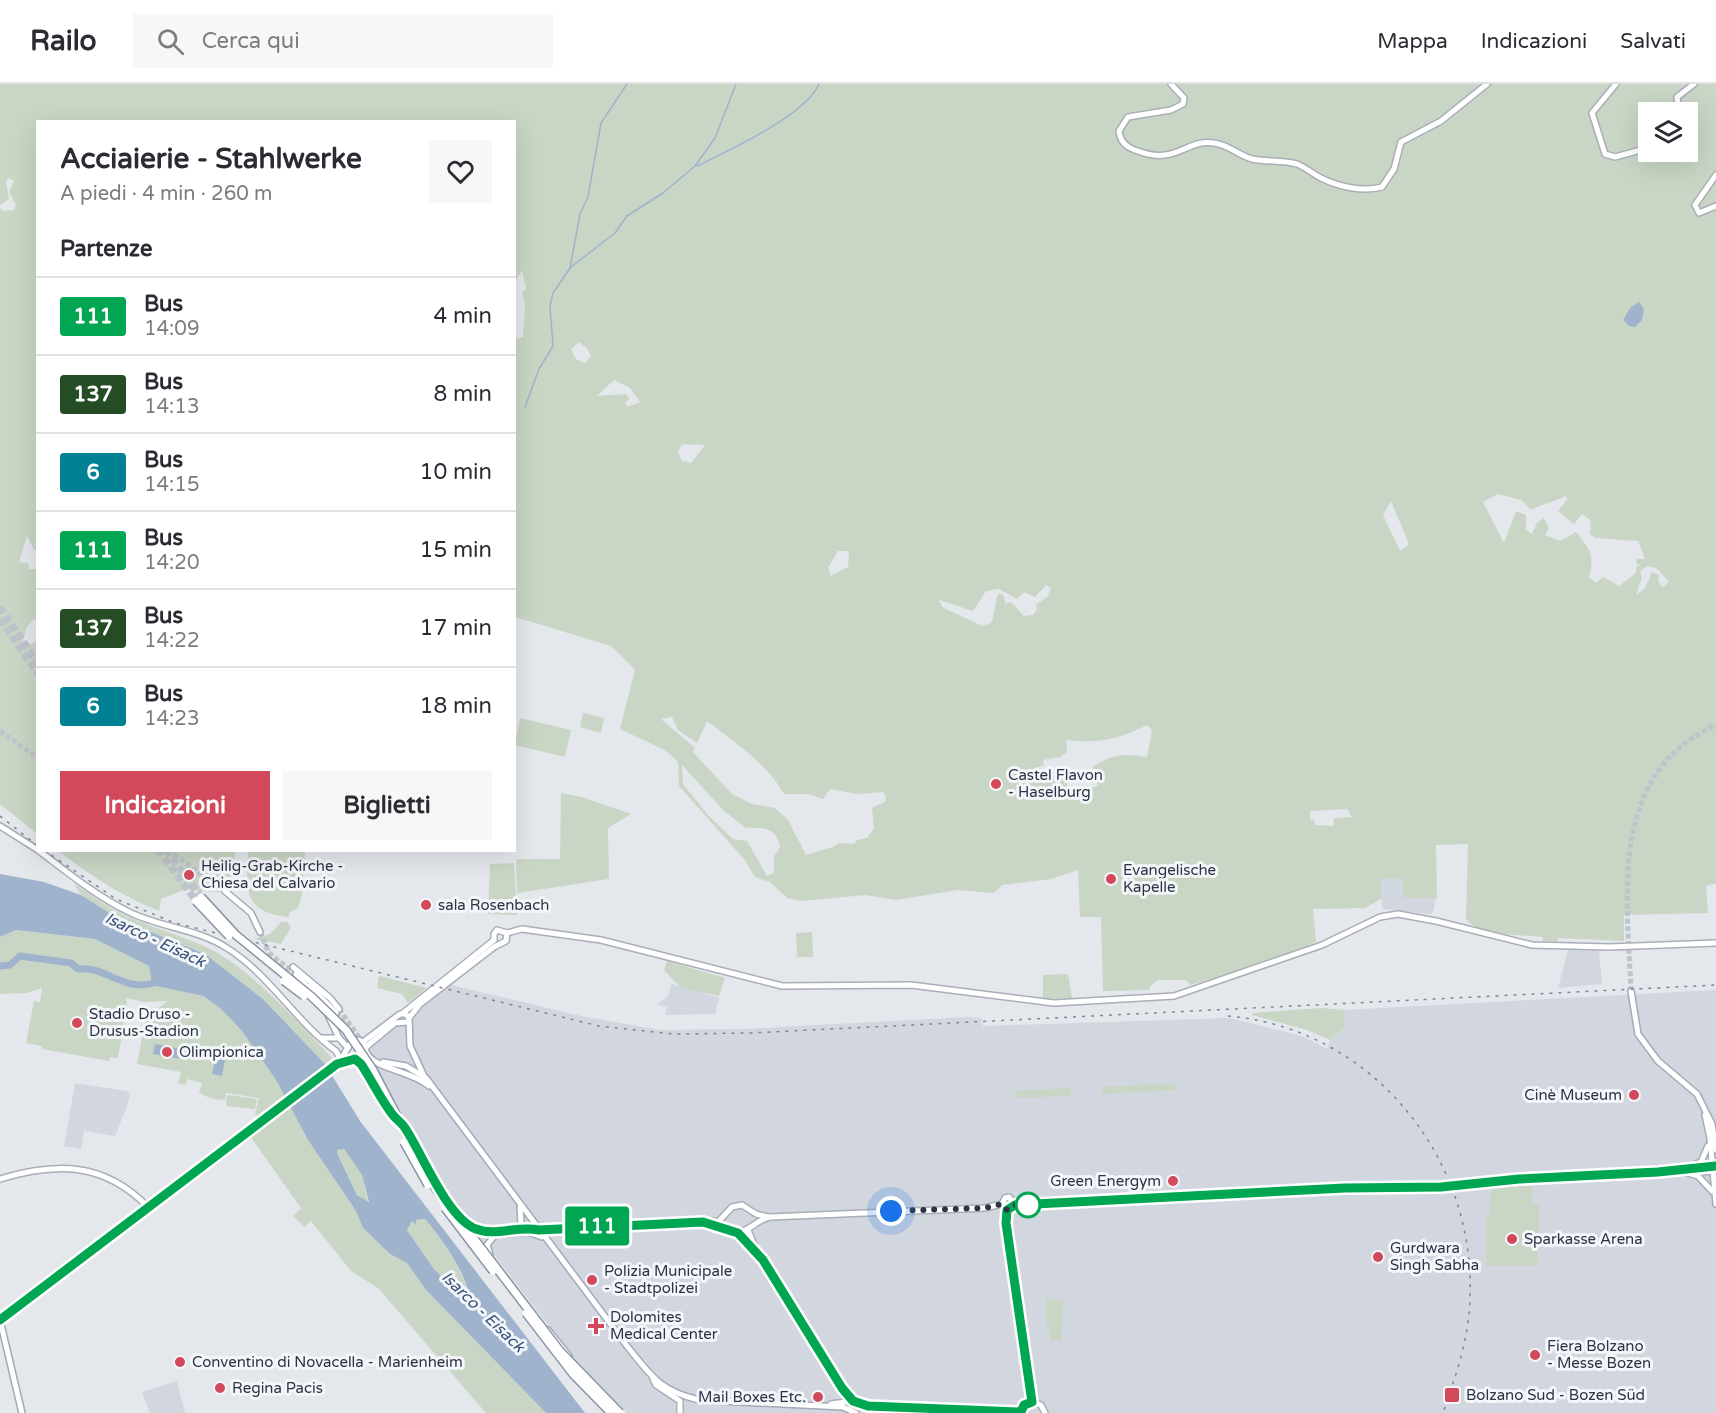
<!DOCTYPE html>
<html lang="it">
<head>
<meta charset="utf-8">
<style>
	body { margin:0; font-family:"Varela Round",sans-serif; background:#f7f7f7; color:#2b2b33; height:100vh; display:flex; flex-direction:column; font-size:22px; white-space:nowrap }
	* { box-sizing:border-box; margin:0 }
	p { font-size:20px; color:#7c7c81 }
	.icon { flex:none; width:33px; height:33px; fill:none; stroke:currentColor; stroke-width:2; stroke-linecap:round; stroke-linejoin:round }
	.map { position:relative; flex:1; overflow:hidden }
	.details { position:absolute; left:36px; top:36px; width:480px; height:732px; display:flex; flex-direction:column; background:#fff; border-radius:0px; box-shadow:0 6px 24px #0002 }
	.details>* { flex:none }
	.badge { padding:0 12px; border-radius:4px; font-size:21px; line-height:39px }
	.tools { position:absolute; left:1638px; top:18px; display:grid; gap:12px }
	.tools a { display:grid; place-items:center; width:60px; height:60px; border-radius:0px; background:#fff; box-shadow:0 6px 24px #0002; font-size:30px }
	.you { position:absolute; width:30px; height:30px; margin:-15px; border:4px solid #fff; border-radius:50%; background:#1a73e8; box-shadow:0 0 0 9px #1a73e833 }
	.map>.badge { position:absolute; translate:-50% -50%; box-shadow:0 0 0 3px #fff }
	h2 { padding:0 24px; font-size:22px; line-height:54px }
	.round { display:grid; place-items:center; flex:none; width:63px; height:63px; border-radius:0px; background:#f7f7f7 }
	.headline { display:flex; align-items:center; justify-content:space-between; height:102px; padding:0 24px }
	h1 { font-size:28px; font-weight:700; line-height:45px }
	.action { display:flex; gap:12px; margin-top:auto; padding:12px 24px }
	.action a { flex:1; height:69px; border-radius:0px; background:#d1495b; color:#fff; font-size:24px; font-weight:700; line-height:69px; text-align:center }
	.action a+a { background:#f7f7f7; color:#2b2b33 }
	ul { padding:0; list-style:none }
	li { display:flex; align-items:center; gap:18px; height:78px; padding:0 24px; border-top:2px solid #e1e1e2 }
	li div { flex:1 }
	li b { display:block; font-size:22px }
	li em { font-style:normal }
	li .badge { min-width:66px; font-weight:700; text-align:center }
	header { display:flex; align-items:center; gap:36px; box-sizing:border-box; height:84px; padding:0 30px; background:#fff; border-bottom:2px solid #e1e1e2 }
	header strong { font-size:28px }
	nav { display:flex; gap:33px; margin-inline-start:auto; font-size:21px }
	.search { width:420px; height:54px; background:#f7f7f7; display:flex; align-items:center; gap:15px; box-sizing:border-box; padding:0 21px; border-radius:0px; color:#7c7c81; font-size:22px }
	.map>svg:first-child { display:block }
	.built { fill:#d2d6de }
	.green { fill:#c9d6c5; fill-rule:evenodd }
	.water { fill:#9fb4cc; fill-rule:evenodd }
	.pier { fill:#e4e7ec }
	.lines { fill:none; stroke-linecap:round; stroke-linejoin:round }
	.stream { stroke:#9fb4cc; stroke-width:1.5 }
	.river { stroke:#9fb4cc; stroke-width:7 }
	.primary-tunnel { stroke:#bfc3cb; stroke-width:5; stroke-dasharray:5 2.5; stroke-linecap:butt }
	.highway-tunnel { stroke:#bfc3cb; stroke-width:7; stroke-dasharray:7 3.5; stroke-linecap:butt }
	.secondary-casing { stroke:#a9aeb7; stroke-width:8 }
	.primary-casing { stroke:#a3abb8; stroke-width:8 }
	.secondary { stroke:#fff; stroke-width:5 }
	.primary { stroke:#fff; stroke-width:5 }
	.rail { stroke:#7d8696; stroke-width:1.5; stroke-dasharray:3 6; stroke-linecap:butt }
	.highway-bridge-casing { stroke:#8b94a3; stroke-width:10; stroke-linecap:butt }
	.highway-bridge { stroke:#fff; stroke-width:7 }
	.line-casing { stroke:#fff; stroke-width:14 }
	.line { stroke:#00a651; stroke-width:9 }
	.walk { stroke:#2b3445; stroke-width:6; stroke-dasharray:0 10.8 }
	.poi-dot { fill:#d1495b; stroke:#f4f6f9; stroke-width:2 }
	.stop-dot { fill:#fff; stroke:#00a651; stroke-width:3 }
	.labels { text-anchor:middle; dominant-baseline:central; stroke-width:6; stroke-linejoin:round; paint-order:stroke }
	.poi-label { font-size:15px; fill:#2b3445; stroke:#f4f6f9; text-anchor:start }
	.water-label { font-size:16px; font-style:italic; fill:#34527a; stroke:#f4f6f9 }
</style>
</head>
<body>
<header>
<strong>Railo</strong>
<div class="search"><svg class="icon" aria-label="search" viewBox="0 0 24 24"><circle cx="10" cy="10" r="6"/><path d="M15 15l6 6"/></svg>Cerca qui</div>
<nav><a>Mappa</a><a>Indicazioni</a><a>Salvati</a></nav>
</header>
<div class="map">
<svg width="1716" height="1329" viewBox="0 0 1716 1329">
	<rect width="100%" height="100%" fill="#e4e7ec"/>
	<g class="built">
		<path d="M1380 794H1402L1403 814 1435 815 1434 826 1431 830 1382 825Z"/>
		<path d="M1568 866 1599 867 1602 900 1558 904Z"/>
		<path d="M672 900 719 914 715 930 665 931 667 923 656 920 667 914Z"/>
		<path d="M451 901 581 932 659 946 744 945 967 933 981 934 983 942 1230 934 1302 952 1327 965 1330 956 1344 944 1345 926 1716 906V1329H627L572 1272 437 1097 367 967 369 962Z"/>
		<path d="M75 999 127 1007 130 1010 127 1022 115 1052 84 1047 81 1065 64 1062Z"/>
		<path d="M177 1297 185 1329H150L142 1308Z"/>
	</g>
	<g class="green">
		<path d="M0 0H1716V799L1706 802 1708 829 1624 831V857L1558 854 1557 858 1543 857 1542 853C1524 851 1474 852 1466 834L1468 760 1436 761 1437 815 1403 814 1402 794H1381V815L1365 824 1313 825 1316 858 1259 882 1190 901 1186 896H1158L1150 902V906L1103 907 1101 833H1080L1078 786 1051 795 1002 801 994 809 958 806 896 816 865 811 802 817 787 814 770 798 755 793 744 775 679 702 678 678 665 666 620 645 635 586 611 562 515 533 514 255 523 253C523 237 528 224 522 209L526 204 522 186 515 198 514 38H38V466H34L27 452 19 478 28 479 29 485H37V537L34 535 27 543 23 556 28 561 37 558V750L0 720V124L3 127 14 126 16 121 9 108 14 97 9 94 6 97 9 115 0 121ZM1648 28H1688V68H1648ZM579 258 587 264 591 272 585 279 576 275 571 265ZM614 296 630 304 640 318 627 323 625 318 630 315 626 310 597 312ZM682 360 704 361H705L691 379 682 377 678 367ZM1498 410 1521 416 1531 426C1543 419 1556 418 1565 412L1568 415 1558 427 1574 440 1582 430 1590 436 1591 445 1589 449 1595 454 1638 457 1645 475H1637L1636 479 1640 481 1636 483V489L1619 502 1603 493 1596 499 1589 493C1595 472 1590 465 1576 448L1560 457 1545 451 1549 444 1544 434 1537 439 1532 450 1526 446V431L1516 427 1504 459 1483 418ZM1391 417 1409 460 1400 467 1383 431ZM838 467H849L848 483 831 492 828 484ZM1647 482 1656 484 1669 497 1664 503 1661 502 1658 496 1659 491 1652 488 1645 504 1636 511 1642 493 1640 488ZM1046 501 1051 504 1048 512 1036 521 1037 526 1033 531 1024 532 1011 518 1005 520 1004 512 999 509C994 519 996 528 991 539L982 542 942 523 939 516 973 527 986 507 999 505 1017 515 1024 508 1035 513ZM672 633 678 646 697 659 707 637C734 658 768 680 784 710H808L823 715 830 705 857 710 883 708 886 713 885 718 872 724 874 744 867 754 857 756 854 760 839 759 833 763 806 771 788 736 775 724 752 720 732 710 693 668 695 664 661 635ZM1147 641 1152 646 1147 673C1126 669 1111 670 1093 683L1098 702 1069 709 1063 681 1027 699 1023 689 1044 681 1043 676 1060 673 1067 668 1066 656C1097 660 1120 655 1147 641ZM682 681 723 726 746 744C764 743 778 744 780 764L774 772V789L767 792 747 757 733 755 708 731 683 700ZM1347 725 1352 733 1334 734 1333 742 1315 741 1314 736H1310V727Z"/>
		<path d="M583 629 604 634 601 649 580 643Z"/>
		<path d="M520 634 571 646 565 673 515 661Z"/>
		<path d="M561 709 582 713 631 730 608 744 609 795 517 809 516 775H560Z"/>
		<path d="M59 767H235L233 791 220 808 184 806 161 815 159 827C122 812 90 792 59 767Z"/>
		<path d="M248 767H305L301 814 298 824 289 829V833C241 828 247 805 248 767Z"/>
		<path d="M514 779 517 831 488 830 490 780Z"/>
		<path d="M74 799C88 809 101 819 116 827 147 843 183 851 214 867 251 886 303 943 332 974L325 980 263 915 205 870 119 835 81 811Z"/>
		<path d="M281 838H287L291 843 281 860 254 855 270 850Z"/>
		<path d="M16 846 95 855 149 882 152 901 203 912 220 924 242 947 276 996 308 1056 356 1127 363 1144 390 1170 407 1179 426 1206 546 1329H486L378 1204 351 1187 311 1137 304 1143 293 1132 301 1124 250 1052 265 1040 255 1030 259 1014 226 1009 225 1016 213 1015 214 1007 212 1015 199 1009 202 999 187 995 186 1001 178 999 181 988 137 980 148 924 157 925 168 917 144 918 126 914 127 919 118 974 110 973 109 977 42 965V962L26 959 34 917 40 918 42 904 27 909 0 910V853Z"/>
		<path d="M812 848 813 873H797L796 849Z"/>
		<path d="M667 877 725 894 719 912 681 904 664 886Z"/>
		<path d="M1068 890 1072 914 1043 915V891Z"/>
		<path d="M379 892 427 904 408 919 402 910 377 904Z"/>
		<path d="M1321 924 1345 926 1344 944 1330 956 1307 946 1252 931 1253 929Z"/>
		<path d="M1176 999V1006L1102 1010 1101 1003Z"/>
		<path d="M1071 1004V1012L1020 1014 1014 1011 1016 1007Z"/>
		<path d="M227 1011 257 1015 255 1025 226 1022Z"/>
		<path d="M343 1064 362 1091 368 1118 357 1111 338 1070 337 1066Z"/>
		<path d="M1491 1101 1532 1102V1119L1539 1120 1538 1182 1486 1181V1129H1490Z"/>
		<path d="M425 1135C440 1153 472 1197 469 1221L434 1185 407 1146 412 1137 416 1140V1136Z"/>
		<path d="M1049 1213V1217L1052 1213 1053 1217 1055 1214 1058 1217 1063 1214V1228L1060 1231H1062L1061 1260 1059 1255 1052 1256 1051 1261 1049 1241 1046 1240V1216Z"/>
	</g>
	<g class="water">
		<path d="M1639 218 1644 225 1642 236 1635 243 1629 242 1623 236 1630 224Z"/>
		<path d="M0 790 44 798 81 811 119 835 205 870 263 915 325 980 360 1037 585 1329H546L426 1206 407 1179 390 1170 363 1144 356 1127 308 1056 276 996 242 947 220 924 203 912 152 901 149 882 95 855 16 846 0 853ZM344 1065 362 1091 369 1118 357 1111 338 1071 337 1066ZM425 1135C440 1152 473 1198 469 1220L434 1185 407 1146 412 1137 416 1141V1136Z"/>
		<path d="M155 960 181 965 180 975 153 970Z"/>
		<path d="M217 963 227 965 222 992 212 990Z"/>
	</g>
	<path class="pier" d="M329 980 334 988 288 1023 283 1015Z"/>
	<g class="lines">
		<g class="stream">
			<path d="M697 82C728 67 806 31 819 0"/>
			<path d="M571 183 615 149 627 132 663 109 695 82 715 54 736 0"/>
			<path d="M525 323 539 285 553 262 550 222 553 209 570 184 580 130 588 113 601 39 627 0"/>
		</g>
		<path class="river" d="M0 882 10 881 20 872 71 879 78 885C109 882 124 911 160 897"/>
		<g class="primary-tunnel">
			<path d="M0 647 38 674"/>
			<path d="M168 766 225 807"/>
			<path d="M260 848 269 869 290 886"/>
			<path d="M1631 907C1627 811 1608 689 1716 641"/>
			<path d="M339 925 363 959"/>
			<path d="M336 929 348 945"/>
		</g>
		<g class="highway-tunnel">
			<path d="M0 523 38 579"/>
			<path d="M0 535 38 590"/>
			<path d="M158 766 196 817"/>
			<path d="M166 766 201 813"/>
		</g>
		<defs>
			<g id="secondary">
				<path d="M1171 0 1184 14 1183 20 1171 26 1128 33 1119 47C1120 57 1126 63 1135 66 1177 83 1186 54 1214 59 1229 61 1238 71 1252 75 1266 78 1283 76 1297 80 1305 83 1313 90 1321 94 1339 103 1363 108 1382 103L1394 85 1401 58 1441 37 1487 0"/>
				<path d="M1616 0 1592 29 1605 70 1615 73 1648 64"/>
				<path d="M1679 28 1677 13 1694 0"/>
				<path d="M1716 91 1695 121 1699 129 1716 122"/>
				<path d="M0 742 38 766"/>
				<path d="M38 766C67 788 96 812 129 828 159 843 198 845 227 864 270 891 295 937 336 967L341 976"/>
				<path d="M494 856V850L497 846 507 849 522 845 601 856 782 902 911 901 1054 919 1174 912 1322 861 1380 833 1398 830 1436 837 1532 861 1609 863 1716 859"/>
				<path d="M403 929 494 856"/>
				<path d="M409 934 420 920 494 863 506 857 507 849"/>
				<path d="M1697 1088 1716 1087"/>
				<path d="M0 1095C57 1078 104 1078 148 1123"/>
				<path d="M1002 1120 1007 1126V1139L1032 1318"/>
				<path d="M1015 1121 1345 1104 1441 1103 1519 1095 1680 1087 1716 1082"/>
				<path d="M713 1139 738 1148 753 1163"/>
				<path d="M539 1146 719 1137 732 1123 742 1121 756 1130 768 1133"/>
				<path d="M748 1146 756 1166 842 1304 853 1317 868 1322 1021 1328"/>
				<path d="M738 1148C751 1147 754 1137 770 1133L985 1124 1002 1120 1005 1114 1009 1113 1015 1121"/>
				<path d="M653 1295 656 1301 680 1317V1329"/>
				<path d="M831 1320 853 1317"/>
				<path d="M1021 1329 1024 1321 1032 1318 1041 1321 1045 1329"/>
			</g>
			<g id="primary">
				<path d="M225 807 251 829 260 848"/>
				<path d="M293 883 330 914 339 925"/>
				<path d="M296 890 323 920"/>
				<path d="M310 902 336 929"/>
				<path d="M1631 907 1638 950 1658 977 1697 1010 1712 1040 1716 1066"/>
				<path d="M328 931 339 954 348 964"/>
				<path d="M321 954H339"/>
				<path d="M363 958 400 930H406L409 934 410 962 423 990"/>
				<path d="M366 963 395 939 407 938"/>
				<path d="M366 968C375 986 410 986 429 1002"/>
				<path d="M357 975 397 1037"/>
				<path d="M383 978 406 982 426 994 627 1262C651 1292 660 1307 699 1316L843 1323 856 1329"/>
				<path d="M1705 1031 1710 1054 1716 1120"/>
				<path d="M1680 1087 1701 1078 1708 1062"/>
				<path d="M1682 1087 1698 1092 1712 1107"/>
				<path d="M431 1091 453 1122"/>
				<path d="M465 1138C479 1147 509 1154 521 1139L520 1123"/>
				<path d="M490 1171 487 1161 495 1151 528 1148 542 1153"/>
				<path d="M0 1236 337 980 362 974 366 968 365 960 359 956 351 958 339 979"/>
				<path d="M0 1236 22 1329"/>
				<path d="M548 1246 569 1272"/>
			</g>
		</defs>
		<use href="#secondary" class="secondary-casing"/>
		<use href="#primary" class="primary-casing"/>
		<use href="#secondary" class="secondary"/>
		<use href="#primary" class="primary"/>
		<g class="rail">
			<path d="M0 732 38 762"/>
			<path d="M44 766 116 815 175 839 599 942 673 950 750 949 1716 901"/>
			<path d="M1228 932C1371 944 1476 1073 1470 1214 1469 1254 1456 1291 1443 1329"/>
		</g>
		<defs>
			<g id="highway-bridge">
				<path d="M201 813 236 851 312 913 346 946 373 986 433 1101 560 1267 620 1329"/>
				<path d="M196 817 229 852"/>
				<path d="M284 897 304 912"/>
				<path d="M404 1058 428 1101"/>
				<path d="M445 1124 493 1187"/>
				<path d="M526 1229 573 1290 611 1329"/>
			</g>
		</defs>
		<use href="#highway-bridge" class="highway-bridge-casing"/>
		<use href="#highway-bridge" class="highway-bridge"/>
	</g>
	<g class="lines">
		<defs>
			<path id="line" d="M0 1236 337 980 355 975 361 980C371 995 379 1012 390 1027 394 1034 401 1038 405 1044 422 1069 447 1134 476 1145 497 1153 517 1141 539 1146L703 1138 738 1149 763 1176 842 1304 853 1317 868 1322 1021 1328 1024 1321 1032 1318 1006 1139 1007 1126 1015 1121 1345 1104 1441 1103 1519 1095 1658 1088 1716 1082"/>
		</defs>
		<use href="#line" class="line-casing"/>
		<use href="#line" class="line"/>
		<path class="walk" d="M891 1127 985 1124 1002 1120 1007 1126 1015 1121H1028"/>
	</g>
	<g class="poi-dot">
		<circle cx="996" cy="700" r="6"/>
		<circle cx="189" cy="791" r="6"/>
		<circle cx="1111" cy="795" r="6"/>
		<circle cx="426" cy="821" r="6"/>
		<circle cx="77" cy="939" r="6"/>
		<circle cx="167" cy="968" r="6"/>
		<circle cx="1634" cy="1011" r="6"/>
		<circle cx="1173" cy="1097" r="6"/>
		<circle cx="1512" cy="1155" r="6"/>
		<circle cx="1378" cy="1173" r="6"/>
		<circle cx="592" cy="1196" r="6"/>
		<path d="M593 1233h6v6h6v6h-6v6h-6v-6h-6v-6h6z"/>
		<circle cx="1535" cy="1271" r="6"/>
		<circle cx="180" cy="1278" r="6"/>
		<circle cx="220" cy="1304" r="6"/>
		<rect x="1444" y="1303" width="16" height="16" rx="3"/>
		<circle cx="818" cy="1313" r="6"/>
	</g>
	<circle class="stop-dot" cx="1028" cy="1121" r="12"/>
	<g class="labels">
		<g class="poi-label">
			<text x="1008" y="691">Castel Flavon<tspan x="1008" dy="17">- Haselburg</tspan></text>
			<text x="201" y="782">Heilig-Grab-Kirche -<tspan x="201" dy="17">Chiesa del Calvario</tspan></text>
			<text x="1123" y="786">Evangelische<tspan x="1123" dy="17">Kapelle</tspan></text>
			<text x="438" y="821">sala Rosenbach</text>
			<text x="89" y="930">Stadio Druso -<tspan x="89" dy="17">Drusus-Stadion</tspan></text>
			<text x="179" y="968">Olimpionica</text>
			<text x="1622" y="1011" text-anchor="end">Cinè Museum</text>
			<text x="1161" y="1097" text-anchor="end">Green Energym</text>
			<text x="1524" y="1155">Sparkasse Arena</text>
			<text x="1390" y="1164">Gurdwara<tspan x="1390" dy="17">Singh Sabha</tspan></text>
			<text x="604" y="1187">Polizia Municipale<tspan x="604" dy="17">- Stadtpolizei</tspan></text>
			<text x="610" y="1233">Dolomites<tspan x="610" dy="17">Medical Center</tspan></text>
			<text x="1547" y="1262">Fiera Bolzano<tspan x="1547" dy="17">- Messe Bozen</tspan></text>
			<text x="192" y="1278">Conventino di Novacella - Marienheim</text>
			<text x="232" y="1304">Regina Pacis</text>
			<text x="1466" y="1311">Bolzano Sud - Bozen Süd</text>
			<text x="806" y="1313" text-anchor="end">Mail Boxes Etc.</text>
		</g>
		<g class="water-label">
			<text transform="translate(155 856) rotate(25)">Isarco - Eisack</text>
			<text transform="translate(483 1228) rotate(44)">Isarco - Eisack</text>
		</g>
	</g>
</svg>
<div class="tools">
<a><svg class="icon" aria-label="layers" viewBox="0 0 24 24"><path d="M12 4l9 5-9 5-9-5zM3 14l9 5 9-5"/></svg></a>
</div>
<div class="you" style="left:891px;top:1127px"></div>
<b class="badge" style="left:597px;top:1142px;background:#00a651;color:#fff">111</b>
<section class="details">
<div class="headline"><div><h1>Acciaierie - Stahlwerke</h1><p>A piedi · 4 min · 260 m</p></div><a class="round"><svg class="icon" aria-label="heart" viewBox="0 0 24 24"><path d="M12 20l-8-8c-3-5 5-10 8-4 3-6 11-1 8 4z"/></svg></a></div>
<h2>Partenze</h2>
<ul>
<li><span class="badge" style="background:#00a651;color:#fff">111</span><div><b>Bus</b><p>14:09</p></div><em>4 min</em></li>
<li><span class="badge" style="background:#254d25;color:#fff">137</span><div><b>Bus</b><p>14:13</p></div><em>8 min</em></li>
<li><span class="badge" style="background:#008294;color:#fff">6</span><div><b>Bus</b><p>14:15</p></div><em>10 min</em></li>
<li><span class="badge" style="background:#00a651;color:#fff">111</span><div><b>Bus</b><p>14:20</p></div><em>15 min</em></li>
<li><span class="badge" style="background:#254d25;color:#fff">137</span><div><b>Bus</b><p>14:22</p></div><em>17 min</em></li>
<li><span class="badge" style="background:#008294;color:#fff">6</span><div><b>Bus</b><p>14:23</p></div><em>18 min</em></li>
</ul>
<div class="action"><a>Indicazioni</a><a>Biglietti</a></div>
</section>
</div>
</body>
</html>
